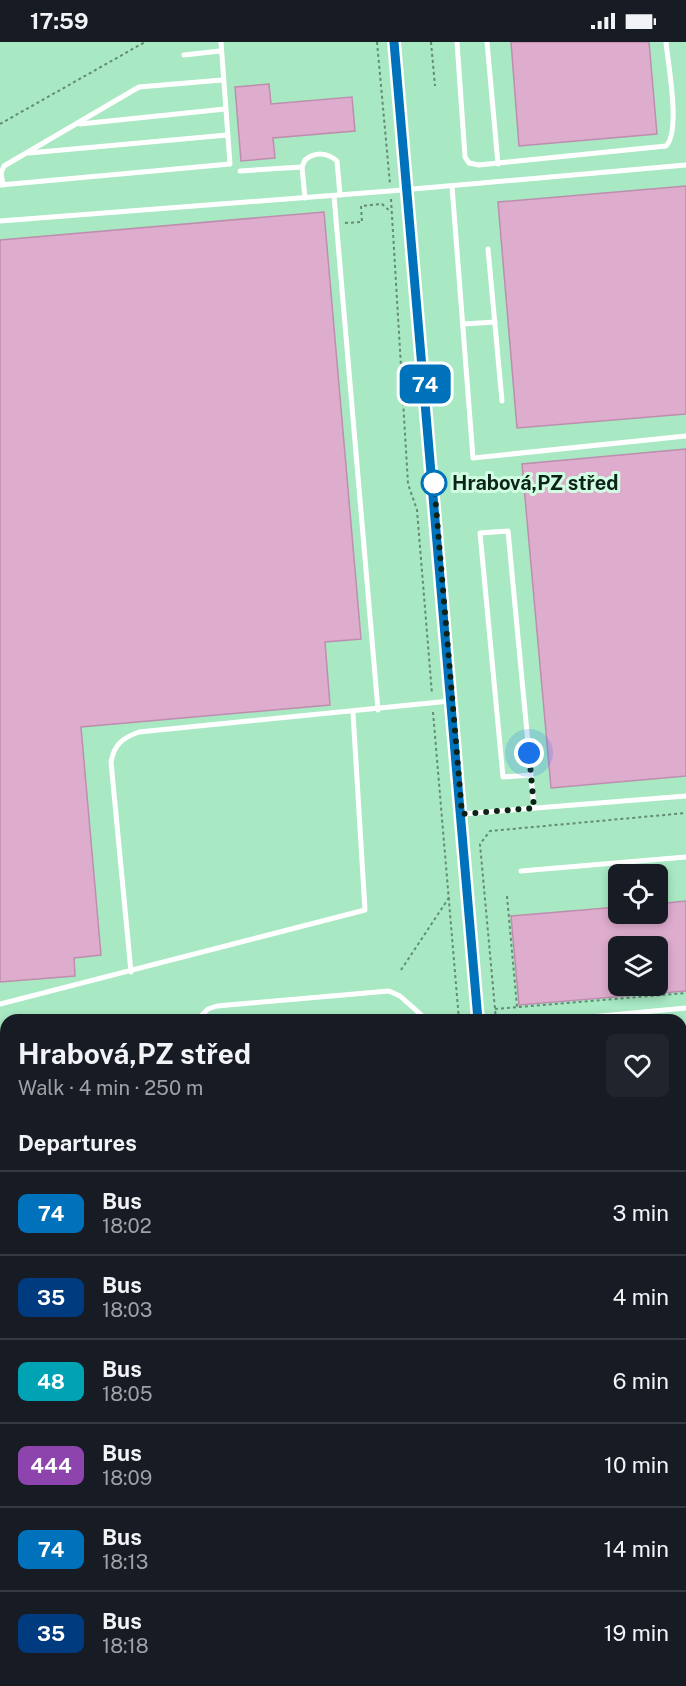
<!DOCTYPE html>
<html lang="en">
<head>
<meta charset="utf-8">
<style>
	body { margin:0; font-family:"Public Sans",sans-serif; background:#20242c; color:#f1f3f6; height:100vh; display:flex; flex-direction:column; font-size:22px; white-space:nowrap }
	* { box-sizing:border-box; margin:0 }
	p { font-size:20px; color:#9ea1a6 }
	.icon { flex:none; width:33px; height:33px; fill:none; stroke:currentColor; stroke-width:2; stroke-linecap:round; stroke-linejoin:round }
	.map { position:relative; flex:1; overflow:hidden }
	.panel { position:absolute; left:0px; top:972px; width:687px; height:672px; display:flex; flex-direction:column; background:#171b24; border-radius:18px 18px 0 0; box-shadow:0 3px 9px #0003 }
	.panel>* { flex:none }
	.badge { padding:0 12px; border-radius:9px; font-size:21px; line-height:39px }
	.fabs { position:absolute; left:608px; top:822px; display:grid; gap:12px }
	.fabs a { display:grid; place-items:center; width:60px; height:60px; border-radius:9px; background:#171b24; box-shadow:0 3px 9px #0003; font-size:30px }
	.you { position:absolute; width:30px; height:30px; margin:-15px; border:4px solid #fff; border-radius:50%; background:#1a73e8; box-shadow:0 0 0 9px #1a73e833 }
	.map>.badge { position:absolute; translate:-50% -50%; box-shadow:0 0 0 3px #fff }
	h2 { padding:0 18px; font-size:22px; line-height:54px }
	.round { display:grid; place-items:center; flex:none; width:63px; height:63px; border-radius:9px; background:#20242c }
	.headline { display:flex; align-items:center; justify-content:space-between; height:102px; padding:0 18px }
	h1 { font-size:28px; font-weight:700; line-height:45px }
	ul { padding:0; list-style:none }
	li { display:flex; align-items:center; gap:18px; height:84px; padding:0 18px; border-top:2px solid #363941 }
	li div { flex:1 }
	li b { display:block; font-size:22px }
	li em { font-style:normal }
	li .badge { min-width:66px; font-weight:700; text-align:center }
	.status { display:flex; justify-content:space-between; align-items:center; height:42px; padding:0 30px; background:#171b24; direction:ltr }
	.status svg { height:16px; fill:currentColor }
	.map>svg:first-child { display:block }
	.built { fill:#a8e8c3; fill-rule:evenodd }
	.building { fill:#deaccd; stroke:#be8eae; stroke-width:1.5; fill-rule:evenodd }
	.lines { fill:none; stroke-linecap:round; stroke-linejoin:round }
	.path { stroke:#648b75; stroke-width:2; stroke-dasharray:3 3; stroke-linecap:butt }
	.lane { stroke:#fff; stroke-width:5 }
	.street { stroke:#fff; stroke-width:10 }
	.line-casing { stroke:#fff; stroke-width:14 }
	.line { stroke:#0072bc; stroke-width:9 }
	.walk { stroke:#0d2318; stroke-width:6; stroke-dasharray:0 10.8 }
	.stop-dot { fill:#fff; stroke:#0072bc; stroke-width:3 }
	.labels { text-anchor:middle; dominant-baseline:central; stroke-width:6; stroke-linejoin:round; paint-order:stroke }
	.stop-label { font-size:20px; font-weight:bold; fill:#0d2318; stroke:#d1fde3; text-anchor:start }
</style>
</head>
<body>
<div class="status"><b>17:59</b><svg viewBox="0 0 49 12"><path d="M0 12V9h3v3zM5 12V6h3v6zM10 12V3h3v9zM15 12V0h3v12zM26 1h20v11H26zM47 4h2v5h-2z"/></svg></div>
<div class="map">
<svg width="686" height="1644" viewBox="0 0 686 1644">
	<rect width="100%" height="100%" fill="#bbf3d2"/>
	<path class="built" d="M0 0H686V1644H0ZM618 832H657V872H618ZM618 904H657V944H618ZM6 978H681V1638H6Z"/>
	<g class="building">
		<path d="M511 0H649L657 92 519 104Z"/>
		<path d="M269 42 271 62 352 55 355 89 273 96 275 116 241 119 235 45Z"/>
		<path d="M686 144V372L517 386 498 160Z"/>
		<path d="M324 170 361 597 325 600 330 663 81 685 101 913 74 916 75 934 0 940V198Z"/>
		<path d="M686 407V734L551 746 522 422Z"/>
		<path d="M686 859V949L519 963 511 874 618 865V872H657V862ZM618 904H657V944H618Z"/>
	</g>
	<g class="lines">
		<g class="path">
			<path d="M377 0 390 142"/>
			<path d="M431 0 435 44"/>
			<path d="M0 82 145 0"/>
			<path d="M391 157 408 442 417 468 432 652"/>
			<path d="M345 181 362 180 361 164 382 162 391 170"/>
			<path d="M433 670 459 978"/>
			<path d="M507 854 517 965"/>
			<path d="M401 928 450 854"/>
			<path d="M495 967 686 951"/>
			<path d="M496 978 480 802 490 789 686 771"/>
			<path d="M681 985H686"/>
			<path d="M681 1254 686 1253"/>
			<path d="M681 1291H686"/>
			<path d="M76 1638V1644"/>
			<path d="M129 1644 197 1638"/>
		</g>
		<g class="lane">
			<path d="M457 0 465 115 469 121 479 123 666 104C681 89 668 22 666 0"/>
			<path d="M487 0 498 122"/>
			<path d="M184 13 220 9"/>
			<path d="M80 82 225 67"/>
			<path d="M29 111 227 93"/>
			<path d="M240 129 302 125"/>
			<path d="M0 143 230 122 221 0"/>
			<path d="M3 143 1 131 4 124 139 45 222 38"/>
			<path d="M452 144 473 416 686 394"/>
			<path d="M334 154 378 668"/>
			<path d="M305 156 302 125 305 118C315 110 327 110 337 119L340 153"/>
			<path d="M0 179 390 149 686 123"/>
			<path d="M488 207 502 359"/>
			<path d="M463 282 495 280"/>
			<path d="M531 733 503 735 480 491 508 489 531 733 534 766"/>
			<path d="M462 772 686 754"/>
			<path d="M521 829 686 815"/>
			<path d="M131 930 111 720C114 703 122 696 139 690L450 659"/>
			<path d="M0 962 365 868 353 671"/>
			<path d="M197 978 208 967 217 964 389 949 400 954 427 978"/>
			<path d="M558 978 686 966"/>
			<path d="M681 1119 686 1118"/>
			<path d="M681 1272 686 1271"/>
			<path d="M681 1424 686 1423"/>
			<path d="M88 1638 89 1644"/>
		</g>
		<g class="street">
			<path d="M394 0 478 978"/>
			<path d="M501 1638 505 1644"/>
			<path d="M279 1644 350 1638"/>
			<path d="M566 1644 569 1638"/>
		</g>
	</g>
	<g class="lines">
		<defs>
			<path id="line" d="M394 0 478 978"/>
		</defs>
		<use href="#line" class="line-casing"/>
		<use href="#line" class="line"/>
		<path class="walk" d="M434 441 462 772 534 766 529 711"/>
	</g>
	<circle class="stop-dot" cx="434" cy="441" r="12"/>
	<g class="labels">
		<g class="stop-label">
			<text x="452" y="441">Hrabová,PZ střed</text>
		</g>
	</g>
</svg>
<div class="fabs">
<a><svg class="icon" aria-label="locate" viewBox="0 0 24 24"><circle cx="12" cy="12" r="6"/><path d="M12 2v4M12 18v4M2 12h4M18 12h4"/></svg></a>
<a><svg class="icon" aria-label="layers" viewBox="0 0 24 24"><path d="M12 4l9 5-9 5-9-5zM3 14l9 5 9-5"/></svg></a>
</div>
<div class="you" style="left:529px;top:711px"></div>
<b class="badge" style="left:425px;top:342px;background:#0072bc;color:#fff">74</b>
<section class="panel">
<div class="headline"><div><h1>Hrabová,PZ střed</h1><p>Walk · 4 min · 250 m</p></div><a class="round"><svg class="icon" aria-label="heart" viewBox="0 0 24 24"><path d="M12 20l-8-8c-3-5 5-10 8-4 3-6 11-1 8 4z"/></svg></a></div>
<h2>Departures</h2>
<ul>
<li><span class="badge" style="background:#0072bc;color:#fff">74</span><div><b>Bus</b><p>18:02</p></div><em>3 min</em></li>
<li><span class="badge" style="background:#003b80;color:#fff">35</span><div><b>Bus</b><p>18:03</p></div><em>4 min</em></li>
<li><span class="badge" style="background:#00a3b4;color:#fff">48</span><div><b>Bus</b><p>18:05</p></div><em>6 min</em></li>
<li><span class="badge" style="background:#8e44ad;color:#fff">444</span><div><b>Bus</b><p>18:09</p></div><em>10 min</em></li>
<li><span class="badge" style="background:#0072bc;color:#fff">74</span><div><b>Bus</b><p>18:13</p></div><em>14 min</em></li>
<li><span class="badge" style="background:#003b80;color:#fff">35</span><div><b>Bus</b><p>18:18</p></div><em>19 min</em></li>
</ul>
</section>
</div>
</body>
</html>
